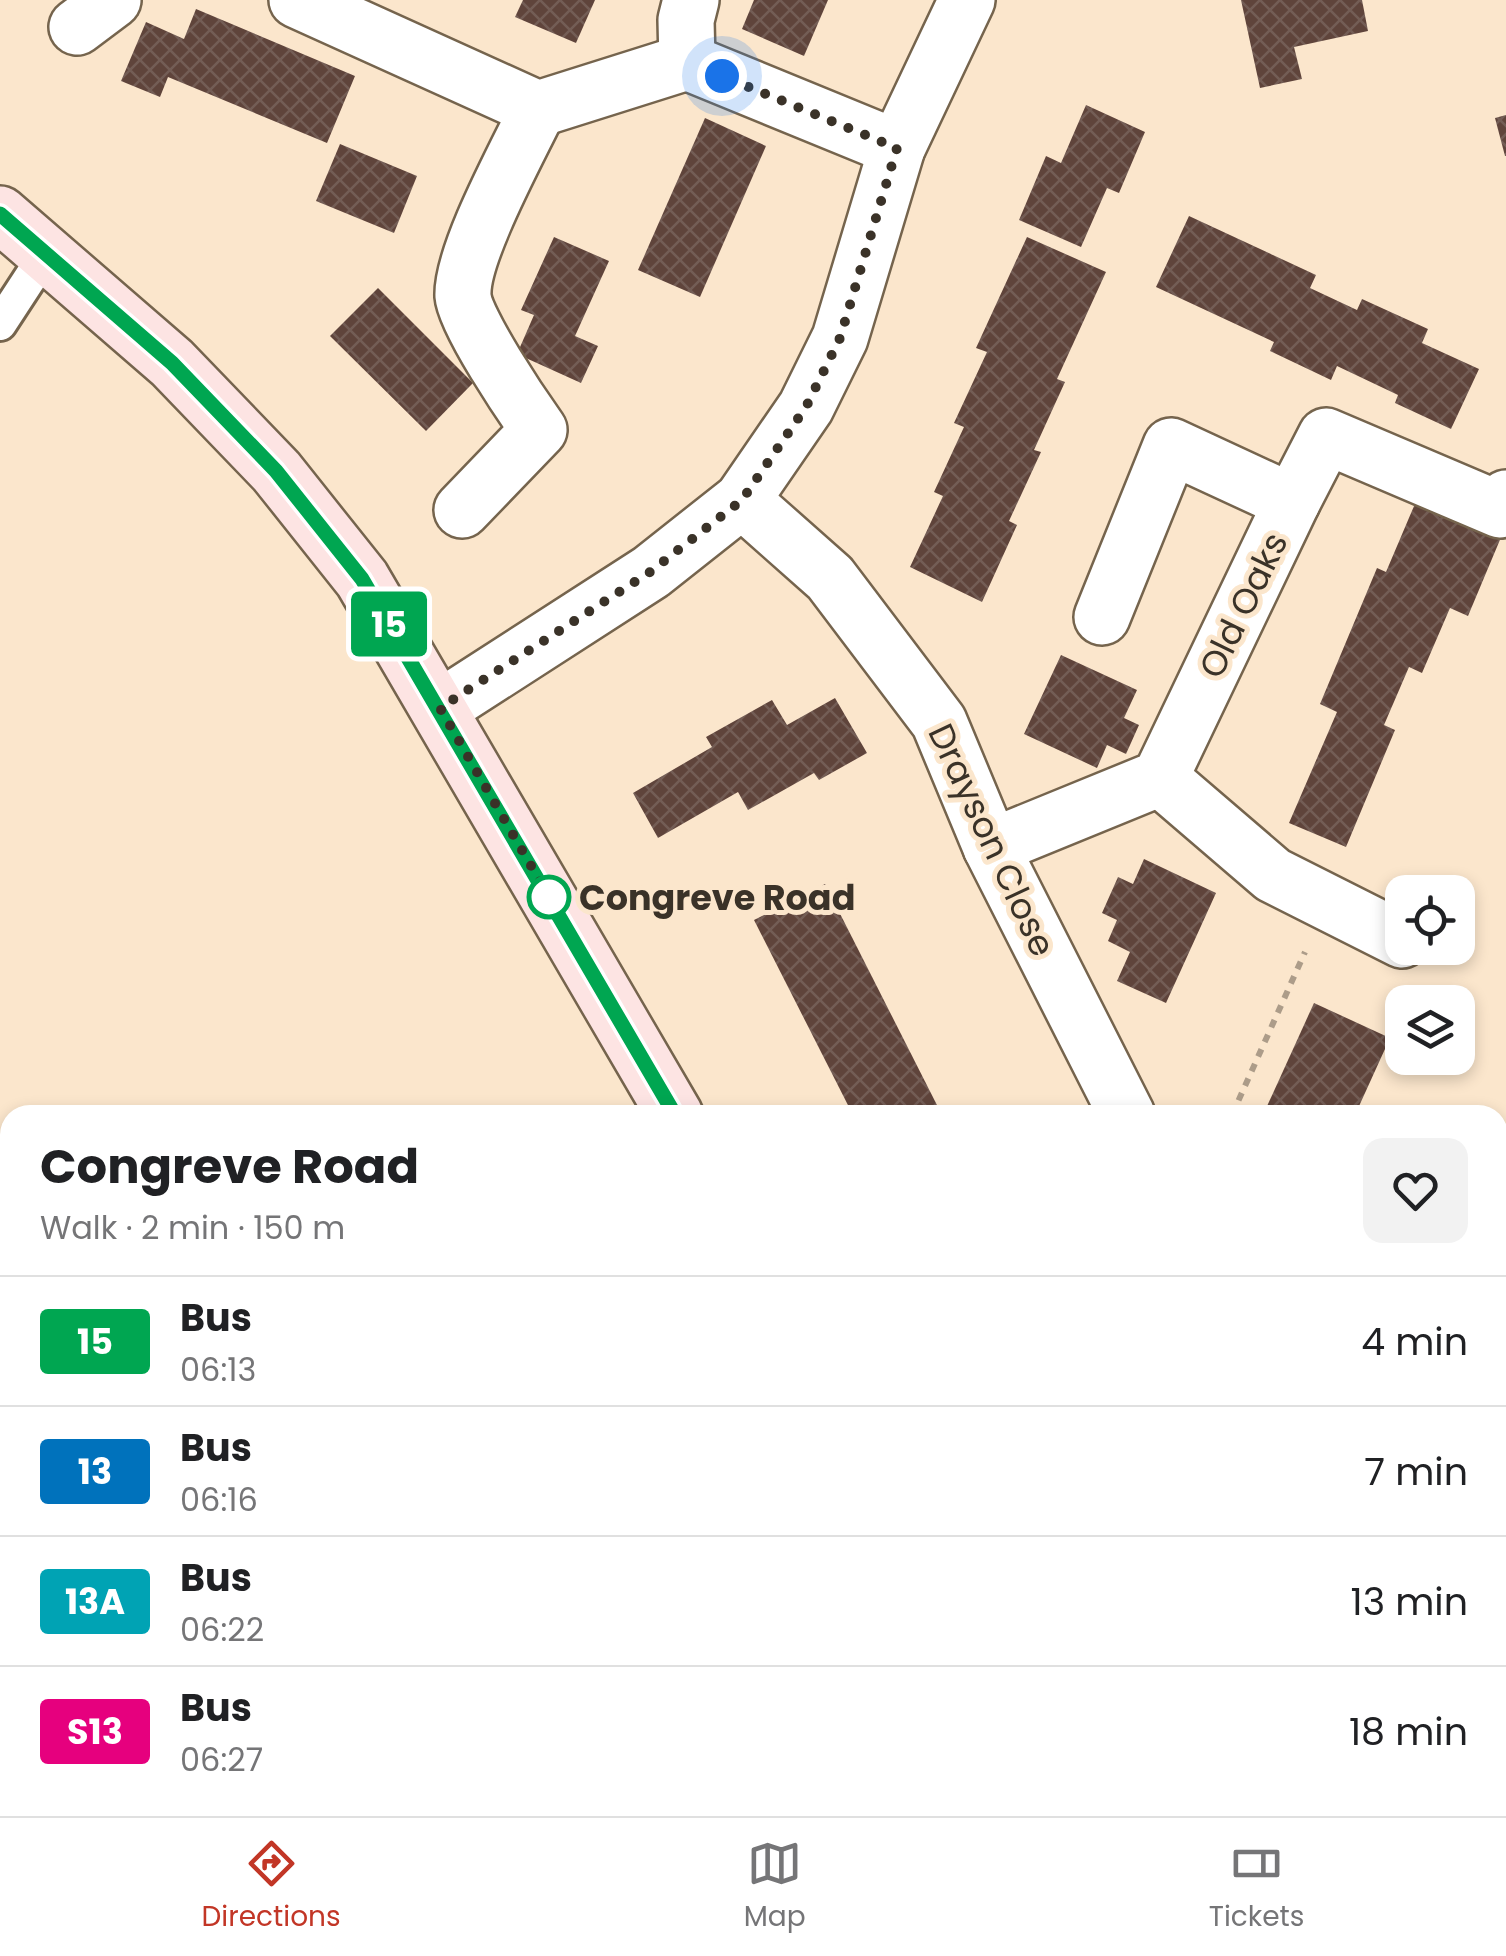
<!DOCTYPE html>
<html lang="en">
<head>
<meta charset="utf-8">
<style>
	body { margin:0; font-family:Poppins,sans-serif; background:#f2f2f2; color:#202124; height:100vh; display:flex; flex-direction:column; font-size:38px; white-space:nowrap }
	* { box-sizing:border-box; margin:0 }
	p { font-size:32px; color:#757577 }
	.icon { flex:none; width:55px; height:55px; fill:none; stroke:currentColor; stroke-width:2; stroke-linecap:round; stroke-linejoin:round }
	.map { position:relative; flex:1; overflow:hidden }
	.drawer { position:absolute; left:0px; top:1105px; width:1508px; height:712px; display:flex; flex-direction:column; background:#fff; border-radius:30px 30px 0 0; box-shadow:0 5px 15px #0003 }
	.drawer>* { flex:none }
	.badge { padding:0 20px; border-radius:8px; font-size:35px; line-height:65px }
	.tools { position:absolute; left:1385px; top:875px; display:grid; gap:20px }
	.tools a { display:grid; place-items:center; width:90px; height:90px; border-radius:20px; background:#fff; box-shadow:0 5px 15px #0003; font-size:50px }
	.you { position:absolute; width:50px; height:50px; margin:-25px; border:8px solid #fff; border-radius:50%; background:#1a73e8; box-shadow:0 0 0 15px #1a73e833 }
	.map>.badge { position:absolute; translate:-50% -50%; box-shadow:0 0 0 5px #fff }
	.round { display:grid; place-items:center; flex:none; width:105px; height:105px; border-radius:20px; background:#f2f2f2 }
	.headline { display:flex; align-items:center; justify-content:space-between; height:170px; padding:0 40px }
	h1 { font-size:48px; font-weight:700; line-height:75px }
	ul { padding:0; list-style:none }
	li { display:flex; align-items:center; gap:30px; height:130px; padding:0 40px; border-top:2px solid #e0e0e0 }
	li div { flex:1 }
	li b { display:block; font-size:38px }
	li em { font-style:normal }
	li .badge { min-width:110px; font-weight:700; text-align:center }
	.tab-bar { display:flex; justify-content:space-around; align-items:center; height:140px; border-top:2px solid #e0e0e0; background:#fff; font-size:28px; color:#757577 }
	.tab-bar a { display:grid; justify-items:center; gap:5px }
	.tab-bar .on { color:#c23626 }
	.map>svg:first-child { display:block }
	.water { fill:url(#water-rules) }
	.building { fill:url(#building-cross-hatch) }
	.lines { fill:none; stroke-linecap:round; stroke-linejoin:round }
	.lane-casing { stroke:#75644d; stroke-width:38 }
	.street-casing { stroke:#75644d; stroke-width:60 }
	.secondary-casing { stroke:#75644d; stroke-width:60 }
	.path { stroke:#ac9c89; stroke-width:6; stroke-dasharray:8 8; stroke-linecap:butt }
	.lane { stroke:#fff; stroke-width:32 }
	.street { stroke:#fff; stroke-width:55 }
	.secondary { stroke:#fde4e3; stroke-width:55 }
	.line-casing { stroke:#fff; stroke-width:22 }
	.line { stroke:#00a651; stroke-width:15 }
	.walk { stroke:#3a3228; stroke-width:10; stroke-dasharray:0 18 }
	.stop-dot { fill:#fff; stroke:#00a651; stroke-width:5 }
	.labels { text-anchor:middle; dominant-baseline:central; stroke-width:10; stroke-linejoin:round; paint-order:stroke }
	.street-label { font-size:35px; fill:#3a3228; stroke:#fbe6cc }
	.stop-label { font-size:35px; font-weight:bold; fill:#3a3228; stroke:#fbe6cc; text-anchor:start }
</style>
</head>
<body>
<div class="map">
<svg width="1506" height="1816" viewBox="0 0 1506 1816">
	<defs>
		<pattern id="water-rules" width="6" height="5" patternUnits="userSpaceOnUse" patternTransform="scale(2.5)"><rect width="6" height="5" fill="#7fabbf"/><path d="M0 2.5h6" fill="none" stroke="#698c9b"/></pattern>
		<pattern id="building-cross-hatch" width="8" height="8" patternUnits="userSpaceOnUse" patternTransform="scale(2.5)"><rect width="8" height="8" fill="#5f443b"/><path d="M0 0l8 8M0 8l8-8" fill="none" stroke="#735d55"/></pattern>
	</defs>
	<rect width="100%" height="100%" fill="#fbe6cc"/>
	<path class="water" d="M0 1414 10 1419V1514L0 1509Z"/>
	<g class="building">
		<path d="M523 0H595L576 43 515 17Z"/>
		<path d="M754 0H828L804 56 742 29Z"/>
		<path d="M1241 0H1362L1368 31 1294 47 1302 79 1260 88Z"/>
		<path d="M196 9 355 76 327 143 168 77 160 97 121 81 146 22 184 39Z"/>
		<path d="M1086 105 1145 132 1119 193 1107 188 1081 247 1019 220 1046 156 1061 163Z"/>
		<path d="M1506 115V156H1505L1495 118Z"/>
		<path d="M705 118 766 146 700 297 638 270Z"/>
		<path d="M340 144 417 176 394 233 316 201Z"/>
		<path d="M1189 216 1316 275 1310 288 1357 310 1362 299 1428 329 1422 343 1479 369 1451 429 1395 403 1398 395 1337 366 1331 380 1270 351 1274 342 1156 287Z"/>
		<path d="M554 237 609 261 575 336 598 346 581 383 517 354 534 315 521 310Z"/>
		<path d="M1027 237 1106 272 1057 379 1065 382 1034 450 1041 452 1009 521 1017 525 982 602 910 567 943 496 934 492 964 427 954 423 987 352 976 348Z"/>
		<path d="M378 288 473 383 426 431 330 336Z"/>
		<path d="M1417 499 1502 535 1468 616 1450 608 1422 673 1409 667 1384 725 1395 730 1346 847 1289 823 1337 712 1320 704 1377 568 1386 572Z"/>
		<path d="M1061 655 1137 690 1124 718 1139 725 1126 754 1107 745 1097 768 1024 734Z"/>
		<path d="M835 698 867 753 819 780 814 773 748 810 738 792 658 838 633 793 712 747 706 737 772 700 787 725Z"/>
		<path d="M1144 859 1216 893 1166 1003 1117 981 1130 952 1108 941 1117 920 1102 913 1118 877 1133 884Z"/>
		<path d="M825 884 942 1115H853L754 920Z"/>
		<path d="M1314 1003 1390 1038 1355 1115H1263Z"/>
		<path d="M1498 1242 1506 1246V1334L1498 1330Z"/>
		<path d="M0 1574 10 1579V1808H477L473 1816H0Z"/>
	</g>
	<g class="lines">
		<defs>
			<path id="lane" d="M0 324 47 252"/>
			<g id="street">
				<path d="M297 0 538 109 687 62 897 148"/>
				<path d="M77 27 113 0"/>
				<path d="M687 62 686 20 691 0"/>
				<path d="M742 500 830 578 939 722 991 847 1127 1115"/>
				<path d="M1292 502 1326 436 1500 510 1506 498"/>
				<path d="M462 510 539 430C522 406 465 322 463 296 461 254 518 151 538 109"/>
				<path d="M440 708 651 572 742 500 806 407 840 338 897 148 967 0"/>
				<path d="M1160 778 1273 875 1402 940"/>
				<path d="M991 847 1160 778 1292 502 1171 446 1102 617"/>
				<path d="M1498 1387 1506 1391"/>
				<path d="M1498 1576 1506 1557"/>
				<path d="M1498 1621 1506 1625"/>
			</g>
			<g id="secondary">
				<path d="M0 214 172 363 276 471 362 579 675 1115"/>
				<path d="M1498 1756 1506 1759"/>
			</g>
		</defs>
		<use href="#lane" class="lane-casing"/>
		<use href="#street" class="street-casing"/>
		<use href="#secondary" class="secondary-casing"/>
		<path class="path" d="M1232 1115 1305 952"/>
		<use href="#lane" class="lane"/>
		<use href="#street" class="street"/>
		<use href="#secondary" class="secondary"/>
	</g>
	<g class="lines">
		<defs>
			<path id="line" d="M0 214 172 363 276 471 362 579 675 1115"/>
		</defs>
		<use href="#line" class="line-casing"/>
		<use href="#line" class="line"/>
		<path class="walk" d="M549 897 440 708 650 572 742 500 806 407 840 338 897 148 722 76"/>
	</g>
	<circle class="stop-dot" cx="549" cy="897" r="20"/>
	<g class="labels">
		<g class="street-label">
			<text transform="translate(1243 605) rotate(-64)">Old Oaks</text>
			<text transform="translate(992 840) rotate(65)">Drayson Close</text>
		</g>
		<g class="stop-label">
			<text x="579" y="897">Congreve Road</text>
		</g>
	</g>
</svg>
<div class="tools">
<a><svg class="icon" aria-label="locate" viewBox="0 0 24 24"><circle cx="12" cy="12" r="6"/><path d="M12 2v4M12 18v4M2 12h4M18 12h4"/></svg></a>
<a><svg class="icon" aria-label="layers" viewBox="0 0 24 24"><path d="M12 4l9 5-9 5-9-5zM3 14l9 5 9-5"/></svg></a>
</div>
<div class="you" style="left:722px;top:76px"></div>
<b class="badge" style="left:389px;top:624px;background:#00a651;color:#fff">15</b>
<section class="drawer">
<div class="headline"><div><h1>Congreve Road</h1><p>Walk · 2 min · 150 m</p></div><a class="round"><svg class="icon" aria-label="heart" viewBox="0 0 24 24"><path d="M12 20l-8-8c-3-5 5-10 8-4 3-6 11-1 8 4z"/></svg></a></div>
<ul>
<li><span class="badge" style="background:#00a651;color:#fff">15</span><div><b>Bus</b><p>06:13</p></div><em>4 min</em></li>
<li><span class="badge" style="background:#0072bc;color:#fff">13</span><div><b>Bus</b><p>06:16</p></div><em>7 min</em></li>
<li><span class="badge" style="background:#00a3b4;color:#fff">13A</span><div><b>Bus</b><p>06:22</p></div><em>13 min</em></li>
<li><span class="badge" style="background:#e6007e;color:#fff">S13</span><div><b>Bus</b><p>06:27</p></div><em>18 min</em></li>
</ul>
</section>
</div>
<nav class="tab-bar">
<a class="on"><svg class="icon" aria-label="directions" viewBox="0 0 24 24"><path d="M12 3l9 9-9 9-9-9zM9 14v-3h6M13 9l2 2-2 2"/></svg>Directions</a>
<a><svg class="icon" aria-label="map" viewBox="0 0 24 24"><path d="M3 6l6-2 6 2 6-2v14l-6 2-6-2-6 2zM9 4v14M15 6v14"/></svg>Map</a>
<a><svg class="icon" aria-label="tickets" viewBox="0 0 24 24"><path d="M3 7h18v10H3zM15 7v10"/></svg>Tickets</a>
</nav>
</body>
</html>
